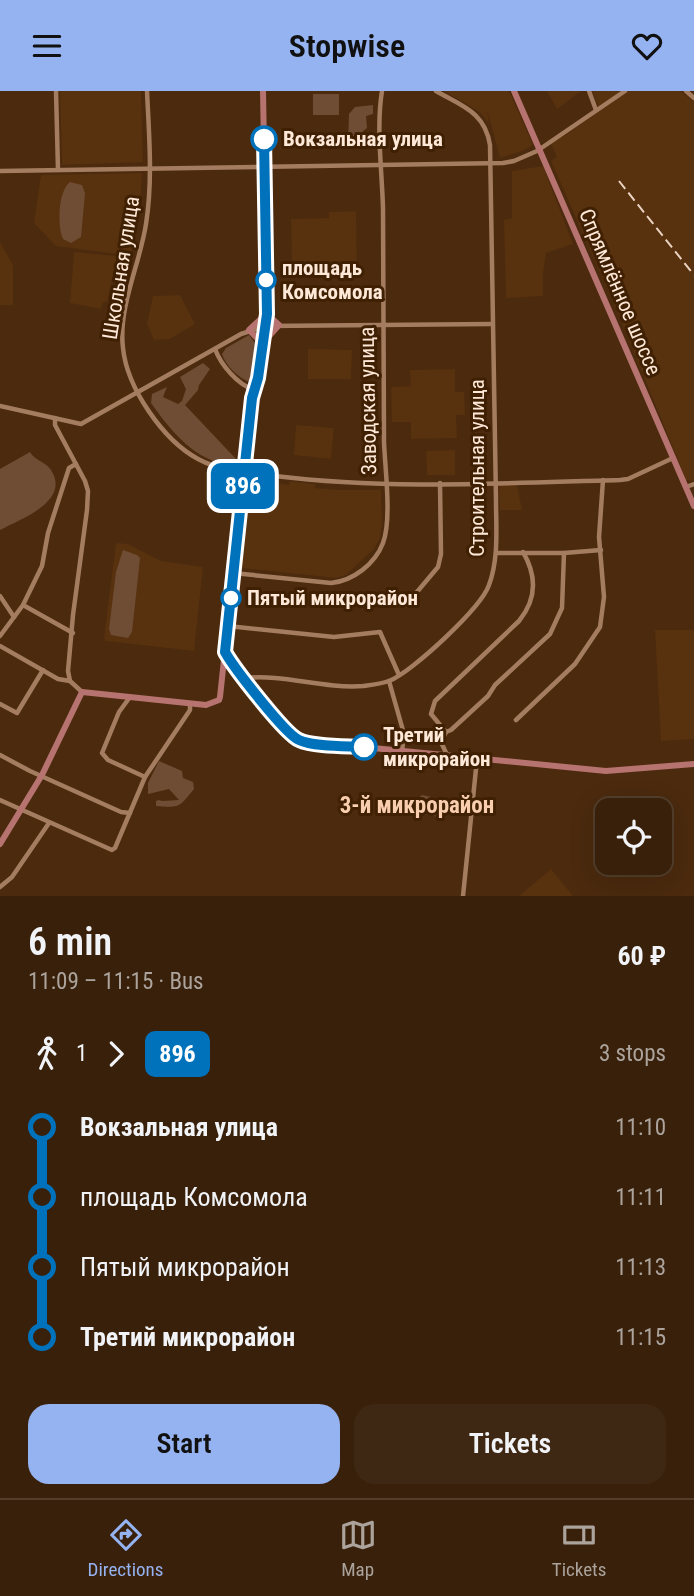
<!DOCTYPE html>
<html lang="en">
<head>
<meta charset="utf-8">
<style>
	body { margin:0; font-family:"Roboto Condensed",sans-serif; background:#3f2813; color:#f1f3f6; height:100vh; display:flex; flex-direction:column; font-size:26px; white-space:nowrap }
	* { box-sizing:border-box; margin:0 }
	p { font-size:23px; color:#aba39c }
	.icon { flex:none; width:38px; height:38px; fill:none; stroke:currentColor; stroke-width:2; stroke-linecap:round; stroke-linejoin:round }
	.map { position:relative; height:805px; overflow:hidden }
	.panel { display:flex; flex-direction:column; background:#38200a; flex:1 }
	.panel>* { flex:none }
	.badge { padding:0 14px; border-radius:10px; font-size:24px; line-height:46px }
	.controls { position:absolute; left:595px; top:707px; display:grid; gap:14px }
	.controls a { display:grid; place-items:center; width:77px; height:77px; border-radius:14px; background:#38200a; box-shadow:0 7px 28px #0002,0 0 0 2px #523e2b; font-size:35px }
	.map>.badge { position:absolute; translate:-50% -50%; box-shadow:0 0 0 4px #fff }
	.legs { display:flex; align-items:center; gap:10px; height:77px; padding:0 28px; font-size:23px }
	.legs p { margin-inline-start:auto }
	.overview { display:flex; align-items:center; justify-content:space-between; height:119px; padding:0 28px }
	h1 { font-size:38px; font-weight:600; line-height:52px }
	.action { display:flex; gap:14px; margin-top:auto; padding:14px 28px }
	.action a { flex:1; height:80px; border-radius:21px; background:#95b2f1; color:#111; font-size:28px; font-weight:600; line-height:80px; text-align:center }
	.action a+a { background:#3f2813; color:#f1f3f6 }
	ul { padding:0 28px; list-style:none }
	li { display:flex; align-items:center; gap:24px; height:70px; font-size:26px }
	li i { display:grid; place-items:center; width:10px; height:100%; margin:0 9px; background:currentColor }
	li i::after { content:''; width:18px; height:18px; margin:-9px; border:5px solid; border-radius:50%; background:#38200a }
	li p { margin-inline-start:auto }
	li:first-child i { background:linear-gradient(#0000 50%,currentColor 0) }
	li:last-child i { background:linear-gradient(currentColor 50%,#0000 0) }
	header { display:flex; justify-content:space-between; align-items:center; height:91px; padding:0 28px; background:#95b2f1; color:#111; font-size:32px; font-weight:600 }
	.menu { display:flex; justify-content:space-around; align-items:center; height:98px; border-top:2px solid #523e2b; background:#38200a; font-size:19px; color:#aba39c }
	.menu a { display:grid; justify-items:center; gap:4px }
	.menu .current { color:#95b2f1 }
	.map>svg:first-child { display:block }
	.built { fill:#58310e }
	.green { fill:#6e4d34 }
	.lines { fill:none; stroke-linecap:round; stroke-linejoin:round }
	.street { stroke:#a47d60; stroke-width:4.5 }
	.secondary { stroke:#b6736f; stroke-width:6 }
	.rail { stroke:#ead3c2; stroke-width:2; stroke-dasharray:10 5; stroke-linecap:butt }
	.line-1-casing { stroke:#fff; stroke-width:16 }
	.line-1 { stroke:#0072bc; stroke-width:10 }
	.stop-1-dot { fill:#fff; stroke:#0072bc; stroke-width:3.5 }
	.labels { text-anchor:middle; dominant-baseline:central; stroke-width:6; stroke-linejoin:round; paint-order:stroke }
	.stop-label { font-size:21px; font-weight:bold; fill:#fee8d8; stroke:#402003; text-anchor:start }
	.street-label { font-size:21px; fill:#fee8d8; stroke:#402003 }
	.neighbourhood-label { font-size:23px; font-weight:bold; fill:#f8ceae; stroke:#402003 }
</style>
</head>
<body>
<header><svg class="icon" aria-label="menu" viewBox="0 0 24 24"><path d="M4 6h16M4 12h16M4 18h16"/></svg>Stopwise<svg class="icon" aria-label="heart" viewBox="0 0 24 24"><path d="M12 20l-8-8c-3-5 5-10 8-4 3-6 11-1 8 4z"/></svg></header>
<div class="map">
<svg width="694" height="805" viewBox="0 0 694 805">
	<rect width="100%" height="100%" fill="#4b2a0e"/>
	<g class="built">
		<path d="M60 0H141L143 71 62 74Z"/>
		<path d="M444 0H509L533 54 522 60 500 67 487 19 489 33 480 21Z"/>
		<path d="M547 0H581L557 18Z"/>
		<path d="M592 0H680L694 11V389L691 390 686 389 618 222 551 70 557 66 550 51 564 45 598 21V14Z"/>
		<path d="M543 75 573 153 546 162 543 183V205L506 207 504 129 512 127V80Z"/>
		<path d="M142 82 139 127 131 165 56 155 34 132 41 84Z"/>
		<path d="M356 120 357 178 292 180 291 128 329 127V121Z"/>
		<path d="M0 151 13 174V214H0Z"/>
		<path d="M74 161 117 165 107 211H103L101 218 70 212Z"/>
		<path d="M180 204 195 233 170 248 154 249 147 233 153 205Z"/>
		<path d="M308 258 352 259 351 288H308Z"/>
		<path d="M455 278V301H464L465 324H456L457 347 411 348V331H392L391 296 411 295 410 279Z"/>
		<path d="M296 334 334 337 331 368 294 364Z"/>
		<path d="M455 359V384H427L426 360Z"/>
		<path d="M251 388 289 394 290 390 315 393V397L339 399H381L382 433 380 447 374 458 346 484 336 487 241 477Z"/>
		<path d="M499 394H517L522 419H500Z"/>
		<path d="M116 452 128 453 161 470 203 476 194 560 106 550 104 547Z"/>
		<path d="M655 539H694V648L661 650Z"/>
		<path d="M551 778 573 805H519Z"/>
	</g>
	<g class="green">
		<rect x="313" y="3" width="26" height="21"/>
		<path d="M373 14V23L366 25 367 37 363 40 361 53H348L349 23 355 16Z"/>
		<path d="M70 91 82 94 85 102 81 146 71 152 63 148C57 135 58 100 70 91Z"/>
		<path d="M249 244 258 256 251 292C239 287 226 276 222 263L226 257Z"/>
		<path d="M203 272 210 278 199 294 198 299 185 314 237 369 235 375C196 372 171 340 151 312L152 303 167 296 163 306 178 313 182 310 186 298 180 286Z"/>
		<path d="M30 361C35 370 45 370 51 379 71 410 21 428 0 439V378Z"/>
		<path d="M123 459 137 464 140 467 132 541 128 547 111 544 109 538 116 481Z"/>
		<path d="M159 670 182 680 183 687 193 691 194 698C179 716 181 717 156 715V710L159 709 162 710 179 709 169 698 148 703V692Z"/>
		<path d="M422 704 436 707 440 713 439 726 424 723 422 719 409 716Z"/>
	</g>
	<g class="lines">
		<g class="street">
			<path d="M56 0 58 79"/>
			<path d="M147 0C149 44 153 89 146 133 140 173 118 216 123 257 127 297 163 349 198 368 222 381 249 382 275 385 388 399 507 392 620 389L628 388 673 367"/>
			<path d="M589 0 596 19"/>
			<path d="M686 0 694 7"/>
			<path d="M0 80 503 72 514 70 537 60 625 0"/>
			<path d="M215 258C221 274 237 293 254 299"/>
			<path d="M0 315 81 333 241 243 266 235 492 233"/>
			<path d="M55 327V334L85 390 88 400 87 419 73 524 68 580 70 590 82 601"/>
			<path d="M686 396 694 393"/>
			<path d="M496 462H564L601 459"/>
			<path d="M233 482 331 492C353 490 375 473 383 452 392 428 385 378 384 351 383 273 384 195 383 117 382 80 376 36 382 0"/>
			<path d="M0 505 14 526"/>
			<path d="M23 514 73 542"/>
			<path d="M406 514 438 476 441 463 440 392"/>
			<path d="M228 535 334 546 380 541 399 584"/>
			<path d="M0 545 23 514 42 475 48 442 69 377 76 373"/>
			<path d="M0 555 58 588 70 590"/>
			<path d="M245 587C284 583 323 598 363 595 371 594 381 593 389 590 412 581 481 517 489 494 499 467 496 437 496 409L490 54C485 21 462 15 436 0"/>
			<path d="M389 590 404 643 402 660"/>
			<path d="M130 606 119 621 102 662 108 669 145 686"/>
			<path d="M0 613 17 622 43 579"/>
			<path d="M516 629 575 573 600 536 604 506 599 446 603 389"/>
			<path d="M446 641 431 623 435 610 519 530C537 508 537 485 523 461"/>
			<path d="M0 664 30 680 121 721 130 722"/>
			<path d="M447 664 441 651 446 641 451 639 488 605 495 594 550 543 562 517 564 462"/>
			<path d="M0 709 112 759 115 757 145 686 190 619V613"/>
			<path d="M0 796 12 786 49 732"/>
			<path d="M463 805 477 668"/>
		</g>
		<g class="secondary">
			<path d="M514 0 694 415"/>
			<path d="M264 251 279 234 267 223"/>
			<path d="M263 253 249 239 265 224"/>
			<path d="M225 561 289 642 302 650 606 680 694 673"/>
			<path d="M0 753 42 684 82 601 206 614 219 609 220 606 252 307 258 287 267 223 263 0"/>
		</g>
		<path class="rail" d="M619 90 694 184"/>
	</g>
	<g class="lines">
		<defs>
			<path id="line-1" d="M264 48 267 223 258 287 252 307 225 561C234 577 285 643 299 649 314 656 346 655 364 656"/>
		</defs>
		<use href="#line-1" class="line-1-casing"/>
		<use href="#line-1" class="line-1"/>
	</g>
	<g class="stop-1-dot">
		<circle cx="264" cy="48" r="12"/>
		<circle cx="266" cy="189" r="9"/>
		<circle cx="231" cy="507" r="9"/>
		<circle cx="364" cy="656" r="12"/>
	</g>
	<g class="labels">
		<g class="stop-label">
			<text x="283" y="48">Вокзальная улица</text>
			<text x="282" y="177">площадь<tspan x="282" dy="24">Комсомола</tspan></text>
			<text x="247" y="507">Пятый микрорайон</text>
			<text x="383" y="644">Третий<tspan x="383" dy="24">микрорайон</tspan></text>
		</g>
		<g class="street-label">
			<text transform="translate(121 177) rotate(-81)">Школьная улица</text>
			<text transform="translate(620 201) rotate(67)">Спрямлённое шоссе</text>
			<text transform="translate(368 310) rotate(-91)">Заводская улица</text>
			<text transform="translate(477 377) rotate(-90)">Строительная улица</text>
		</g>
		<g class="neighbourhood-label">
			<text x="417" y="714">3-й микрорайон</text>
		</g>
	</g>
</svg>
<div class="controls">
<a><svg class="icon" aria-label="locate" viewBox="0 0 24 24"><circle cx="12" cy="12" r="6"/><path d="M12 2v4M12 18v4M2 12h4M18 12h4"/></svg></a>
</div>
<b class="badge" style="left:243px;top:395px;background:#0072bc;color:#fff">896</b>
</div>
<section class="panel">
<div class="overview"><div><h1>6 min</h1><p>11:09 – 11:15 · Bus</p></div><b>60 ₽</b></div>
<div class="legs"><svg class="icon" aria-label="walk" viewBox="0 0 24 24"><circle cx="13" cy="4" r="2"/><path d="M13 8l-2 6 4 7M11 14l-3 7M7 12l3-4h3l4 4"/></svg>1<svg class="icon" aria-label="forward" viewBox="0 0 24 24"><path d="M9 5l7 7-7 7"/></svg><b class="badge" style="background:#0072bc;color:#fff">896</b><p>3 stops</p></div>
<ul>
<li><i style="color:#0072bc"></i><b>Вокзальная улица</b><p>11:10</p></li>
<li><i style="color:#0072bc"></i><span>площадь Комсомола</span><p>11:11</p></li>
<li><i style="color:#0072bc"></i><span>Пятый микрорайон</span><p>11:13</p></li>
<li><i style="color:#0072bc"></i><b>Третий микрорайон</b><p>11:15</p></li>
</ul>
<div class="action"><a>Start</a><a>Tickets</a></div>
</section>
<nav class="menu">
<a class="current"><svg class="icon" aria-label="directions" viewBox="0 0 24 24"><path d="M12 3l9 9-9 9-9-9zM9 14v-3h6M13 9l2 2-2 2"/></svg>Directions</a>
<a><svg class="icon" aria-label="map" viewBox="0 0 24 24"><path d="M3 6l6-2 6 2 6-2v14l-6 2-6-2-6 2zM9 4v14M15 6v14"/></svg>Map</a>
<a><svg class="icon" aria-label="tickets" viewBox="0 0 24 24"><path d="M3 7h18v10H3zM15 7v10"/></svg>Tickets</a>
</nav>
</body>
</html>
